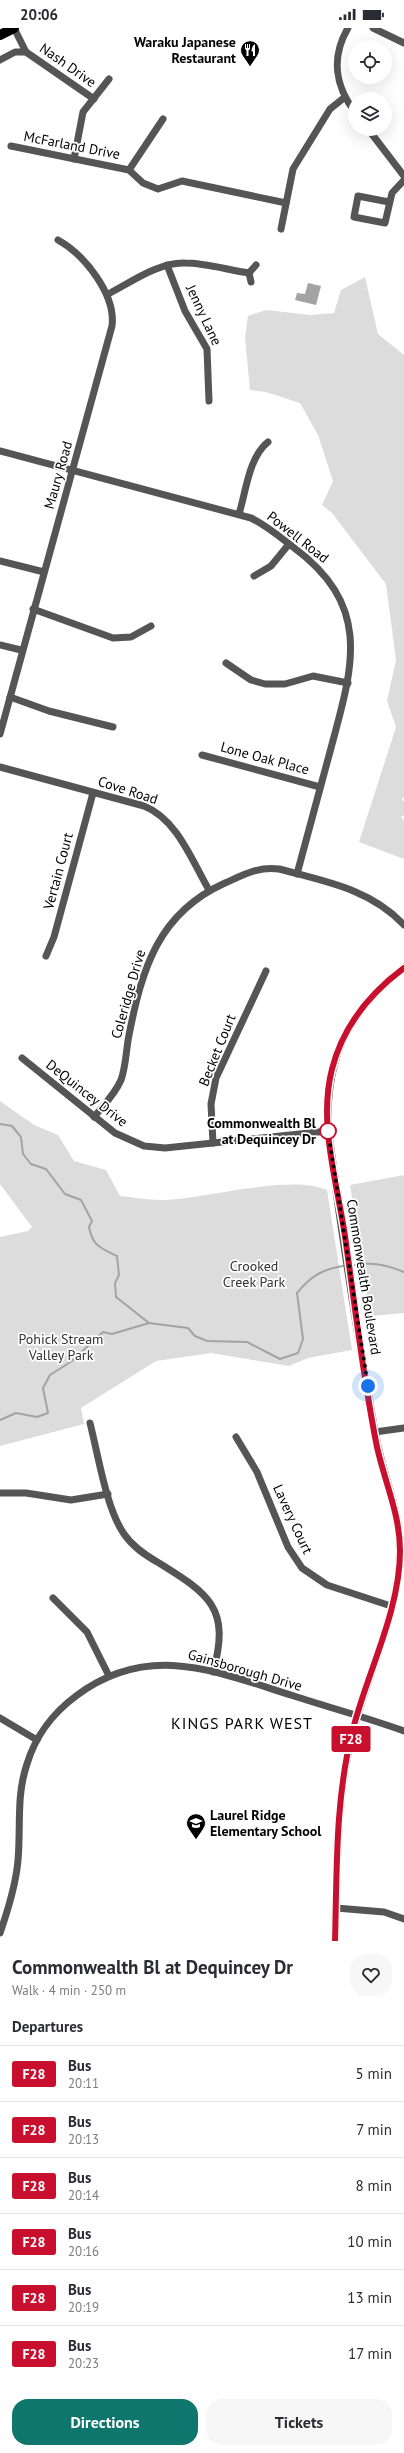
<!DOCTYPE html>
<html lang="en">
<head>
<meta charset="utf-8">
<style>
	body { margin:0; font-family:"PT Sans",sans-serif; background:#f7f7f7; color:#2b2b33; height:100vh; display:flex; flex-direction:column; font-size:15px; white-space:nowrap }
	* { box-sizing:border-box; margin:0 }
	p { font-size:13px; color:#7c7c81 }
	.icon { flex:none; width:22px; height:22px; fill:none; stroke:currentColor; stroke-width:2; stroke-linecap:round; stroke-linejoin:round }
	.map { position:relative; height:1913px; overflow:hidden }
	.panel { display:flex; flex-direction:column; background:#fff; flex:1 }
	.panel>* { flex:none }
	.badge { padding:0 8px; border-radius:3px; font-size:14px; line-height:26px }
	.fabs { position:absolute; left:348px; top:12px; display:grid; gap:8px }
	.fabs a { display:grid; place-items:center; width:44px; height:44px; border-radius:50%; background:#fff; box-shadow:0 4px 16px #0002; font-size:20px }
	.you { position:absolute; width:20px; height:20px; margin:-10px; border:3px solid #fff; border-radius:50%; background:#1a73e8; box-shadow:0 0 0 6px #1a73e833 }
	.map>.badge { position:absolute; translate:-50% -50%; box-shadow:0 0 0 2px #fff }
	h2 { padding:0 12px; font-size:15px; line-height:36px }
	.round { display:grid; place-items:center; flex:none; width:42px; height:42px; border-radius:16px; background:#f7f7f7 }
	.head { display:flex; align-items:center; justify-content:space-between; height:68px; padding:0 12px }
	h1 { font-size:19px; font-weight:700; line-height:30px }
	.primary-button { display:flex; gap:8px; margin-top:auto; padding:8px 12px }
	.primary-button a { flex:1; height:46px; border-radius:16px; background:#0f766e; color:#fff; font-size:16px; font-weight:700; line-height:46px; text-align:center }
	.primary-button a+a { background:#f7f7f7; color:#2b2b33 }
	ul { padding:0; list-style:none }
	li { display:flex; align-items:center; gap:12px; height:56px; padding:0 12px; border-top:1px solid #e1e1e2 }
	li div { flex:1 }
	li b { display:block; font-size:15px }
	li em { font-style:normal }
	li .badge { min-width:44px; font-weight:700; text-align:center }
	.status { display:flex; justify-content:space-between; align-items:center; height:28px; padding:0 20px; background:#fff; direction:ltr }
	.status svg { height:11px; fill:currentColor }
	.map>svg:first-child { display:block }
	.green { fill:#dcdcdc }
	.water { fill:#a3a3a3 }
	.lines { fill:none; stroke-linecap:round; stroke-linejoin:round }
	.stream { stroke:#a3a3a3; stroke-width:2 }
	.minor { stroke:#555; stroke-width:7 }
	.tertiary { stroke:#555; stroke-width:8 }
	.primary { stroke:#000; stroke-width:10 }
	.line-casing { stroke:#fff; stroke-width:9 }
	.line { stroke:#c8102e; stroke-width:6 }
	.walk { stroke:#000; stroke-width:4; stroke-dasharray:0 7.2 }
	.stop-dot { fill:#fff; stroke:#c8102e; stroke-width:2 }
	.labels { text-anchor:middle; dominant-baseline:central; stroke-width:3.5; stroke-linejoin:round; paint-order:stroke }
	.poi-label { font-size:14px; font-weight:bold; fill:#000; stroke:#fff; text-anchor:end }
	.street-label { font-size:14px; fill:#000; stroke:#fff }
	.stop-label { font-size:14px; font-weight:bold; fill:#000; stroke:#fff; text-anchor:end }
	.park-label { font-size:14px; fill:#333; stroke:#fff }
	.quarter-label { font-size:16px; letter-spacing:1px; fill:#000; stroke:#fff }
</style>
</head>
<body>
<div class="status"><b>20:06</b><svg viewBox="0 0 49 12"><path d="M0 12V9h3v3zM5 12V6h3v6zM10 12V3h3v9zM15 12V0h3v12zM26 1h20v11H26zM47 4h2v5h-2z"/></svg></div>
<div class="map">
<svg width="404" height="1913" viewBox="0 0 404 1913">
	<rect width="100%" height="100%" fill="#fff"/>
	<g class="green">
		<path d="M365 249 378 306 404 327V769L402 771 404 774V787L401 789 404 793V831L359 814 396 699 387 673 396 632 386 556 332 485 322 477 333 453 318 407 300 375 266 364 250 362 245 309 248 288 266 282 310 287 334 285 341 262Z"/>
		<path d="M0 1073 34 1097 58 1107 74 1133 106 1142 120 1168C133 1169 147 1172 160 1172 203 1172 290 1145 327 1162L352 1322 308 1330 289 1338 211 1325 156 1333 81 1380 84 1396 0 1418V1209L28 1203 32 1199 0 1156Z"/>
		<path d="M404 1147V1285L370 1288 350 1157Z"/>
	</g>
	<path class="water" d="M308 255 321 258 316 277 295 272 297 265 305 266Z"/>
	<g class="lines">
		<g class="stream">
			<path d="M0 1096 12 1098 21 1109 23 1126 31 1136 46 1141 65 1166 81 1172 92 1193 89 1199C93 1219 101 1220 117 1228L119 1247 115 1255 116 1269 149 1295 188 1300 195 1308 207 1313 247 1314 280 1331 298 1325 303 1311 297 1265C310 1249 322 1241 343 1238"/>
			<path d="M355 1237C373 1234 387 1237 404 1244"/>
			<path d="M0 1392 16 1385 37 1389 48 1385 43 1360 50 1347 72 1333 103 1304 112 1306 149 1295"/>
		</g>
		<g class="minor">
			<path d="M14 0 26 24"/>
			<path d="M348 0C331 29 335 58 355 84"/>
			<path d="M373 0 404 15"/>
			<path d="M0 32 15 24H26L94 71"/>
			<path d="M368 101 404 148"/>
			<path d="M11 118 129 142 143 155 158 161 182 153 286 175"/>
			<path d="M74 131 83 84 109 51"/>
			<path d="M129 142 163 91"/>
			<path d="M389 174 358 168 354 189 385 195 392 165 404 152"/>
			<path d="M281 201 293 141 330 81 345 69"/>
			<path d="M167 237 185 283 207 321 209 373"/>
			<path d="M251 254 249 245 256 237"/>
			<path d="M108 266C130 255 158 234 185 235 206 235 228 242 249 245"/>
			<path d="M0 423 251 490C267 498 280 509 293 519 373 578 353 638 331 720 320 762 308 804 297 846"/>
			<path d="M239 486C246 463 249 429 268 414"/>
			<path d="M0 533 44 544"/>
			<path d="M254 548 271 538 289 516"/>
			<path d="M33 581 113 610 131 609 151 598"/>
			<path d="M0 617 21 622"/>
			<path d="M226 635 251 652 265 656H285L313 648 348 655"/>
			<path d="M10 669 49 683 113 699"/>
			<path d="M0 706C36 570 76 434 112 298 116 267 85 227 58 212"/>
			<path d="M202 727 320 759"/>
			<path d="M0 739 144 778C177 791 192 833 209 862"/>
			<path d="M46 928 54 909 93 765"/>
			<path d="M22 1030 115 1105 144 1118 165 1120 328 1103"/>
			<path d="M94 1089C104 1077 115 1066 121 1052 126 1038 126 1022 129 1007 142 941 158 885 225 855 243 847 259 838 279 841 324 853 371 861 404 897"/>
			<path d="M213 1115 211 1076 216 1050 266 943"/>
			<path d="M90 1395C98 1426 106 1480 124 1506 133 1519 145 1527 159 1535 209 1566 231 1580 213 1644"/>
			<path d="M375 1404 404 1400"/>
			<path d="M236 1409 257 1444 288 1519 302 1540 327 1557 391 1578"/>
			<path d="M0 1465H26L71 1472 108 1466"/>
			<path d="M53 1570 87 1604 109 1648"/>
			<path d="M0 1690 37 1712"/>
			<path d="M336 1880 384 1884 404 1891"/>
			<path d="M0 1905C8 1882 16 1857 18 1832 21 1799 16 1768 27 1736 35 1709 53 1685 76 1668 149 1613 217 1644 294 1668 331 1680 368 1690 404 1703"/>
		</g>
		<path class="tertiary" d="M335 1913C337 1843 335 1771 353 1703 367 1647 400 1580 400 1523 400 1482 382 1446 375 1406 357 1305 342 1204 328 1103 324 1031 348 983 404 940"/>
		<path class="primary" d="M0 7 14 0"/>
	</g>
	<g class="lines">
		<defs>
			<path id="line" d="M335 1913C337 1843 335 1773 352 1705 366 1647 400 1584 400 1523 400 1486 385 1455 377 1419 363 1350 355 1278 345 1208 337 1154 318 1095 332 1041 343 998 369 966 404 940"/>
		</defs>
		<use href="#line" class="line-casing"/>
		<use href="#line" class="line"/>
		<path class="walk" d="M328 1103 368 1358"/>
	</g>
	<defs>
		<symbol id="restaurant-pin" viewBox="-11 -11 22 30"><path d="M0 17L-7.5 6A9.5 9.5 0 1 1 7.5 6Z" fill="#000" stroke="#fff"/><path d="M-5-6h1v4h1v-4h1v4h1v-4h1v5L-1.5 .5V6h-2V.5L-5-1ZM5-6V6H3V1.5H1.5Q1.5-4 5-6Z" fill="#fff"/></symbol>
		<symbol id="school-pin" viewBox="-11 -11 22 30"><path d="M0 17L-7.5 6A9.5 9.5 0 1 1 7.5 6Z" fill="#000" stroke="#fff"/><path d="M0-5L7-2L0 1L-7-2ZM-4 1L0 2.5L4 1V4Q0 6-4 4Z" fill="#fff"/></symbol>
	</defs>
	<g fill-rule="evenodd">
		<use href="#restaurant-pin" x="239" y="11" width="22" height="30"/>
		<use href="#school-pin" x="185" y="1784" width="22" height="30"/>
	</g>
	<circle class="stop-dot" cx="328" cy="1103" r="8"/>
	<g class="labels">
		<g class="poi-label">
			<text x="236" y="14">Waraku Japanese<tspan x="236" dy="16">Restaurant</tspan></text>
			<text x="210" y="1787" text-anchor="start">Laurel Ridge<tspan x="210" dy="16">Elementary School</tspan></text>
		</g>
		<g class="street-label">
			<text transform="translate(68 37) rotate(35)">Nash Drive</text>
			<text transform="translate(72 117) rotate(11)">McFarland Drive</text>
			<text transform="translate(204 287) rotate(65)">Jenny Lane</text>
			<text transform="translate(58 447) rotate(-74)">Maury Road</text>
			<text transform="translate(298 509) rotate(38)">Powell Road</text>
			<text transform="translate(265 730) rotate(15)">Lone Oak Place</text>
			<text transform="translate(128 762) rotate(18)">Cove Road</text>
			<text transform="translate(58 843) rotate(-75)">Vertain Court</text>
			<text transform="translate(128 966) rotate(-74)">Coleridge Drive</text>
			<text transform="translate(217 1022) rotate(-68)">Becket Court</text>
			<text transform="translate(87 1065) rotate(38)">DeQuincey Drive</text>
			<text transform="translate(364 1249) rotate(81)">Commonwealth Boulevard</text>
			<text transform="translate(293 1491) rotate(65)">Lavery Court</text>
			<text transform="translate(245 1642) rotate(16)">Gainsborough Drive</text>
		</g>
		<g class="stop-label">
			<text x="316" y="1095">Commonwealth Bl<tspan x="316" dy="16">at Dequincey Dr</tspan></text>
		</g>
		<g class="park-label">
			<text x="254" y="1238">Crooked<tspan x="254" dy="16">Creek Park</tspan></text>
			<text x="61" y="1311">Pohick Stream<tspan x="61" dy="16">Valley Park</tspan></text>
		</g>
		<g class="quarter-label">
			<text x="242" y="1695">KINGS PARK WEST</text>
		</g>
	</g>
</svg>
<div class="fabs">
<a><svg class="icon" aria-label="locate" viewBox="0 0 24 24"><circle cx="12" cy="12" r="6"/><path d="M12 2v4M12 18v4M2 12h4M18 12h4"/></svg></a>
<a><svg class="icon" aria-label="layers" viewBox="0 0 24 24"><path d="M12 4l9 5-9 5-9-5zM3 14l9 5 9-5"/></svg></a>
</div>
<div class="you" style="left:368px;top:1358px"></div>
<b class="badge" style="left:351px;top:1711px;background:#c8102e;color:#fff">F28</b>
</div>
<section class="panel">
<div class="head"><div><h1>Commonwealth Bl at Dequincey Dr</h1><p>Walk · 4 min · 250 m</p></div><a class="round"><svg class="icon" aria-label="heart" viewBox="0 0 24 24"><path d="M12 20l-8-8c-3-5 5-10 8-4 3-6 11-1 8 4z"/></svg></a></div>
<h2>Departures</h2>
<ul>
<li><span class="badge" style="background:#c8102e;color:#fff">F28</span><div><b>Bus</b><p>20:11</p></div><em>5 min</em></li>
<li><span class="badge" style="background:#c8102e;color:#fff">F28</span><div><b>Bus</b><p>20:13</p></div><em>7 min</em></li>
<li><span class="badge" style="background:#c8102e;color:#fff">F28</span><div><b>Bus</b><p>20:14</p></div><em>8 min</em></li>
<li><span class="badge" style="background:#c8102e;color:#fff">F28</span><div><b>Bus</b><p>20:16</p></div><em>10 min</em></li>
<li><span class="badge" style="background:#c8102e;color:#fff">F28</span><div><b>Bus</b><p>20:19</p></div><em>13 min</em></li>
<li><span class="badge" style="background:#c8102e;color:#fff">F28</span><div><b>Bus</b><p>20:23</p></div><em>17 min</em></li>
</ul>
<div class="primary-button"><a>Directions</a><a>Tickets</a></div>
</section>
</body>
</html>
